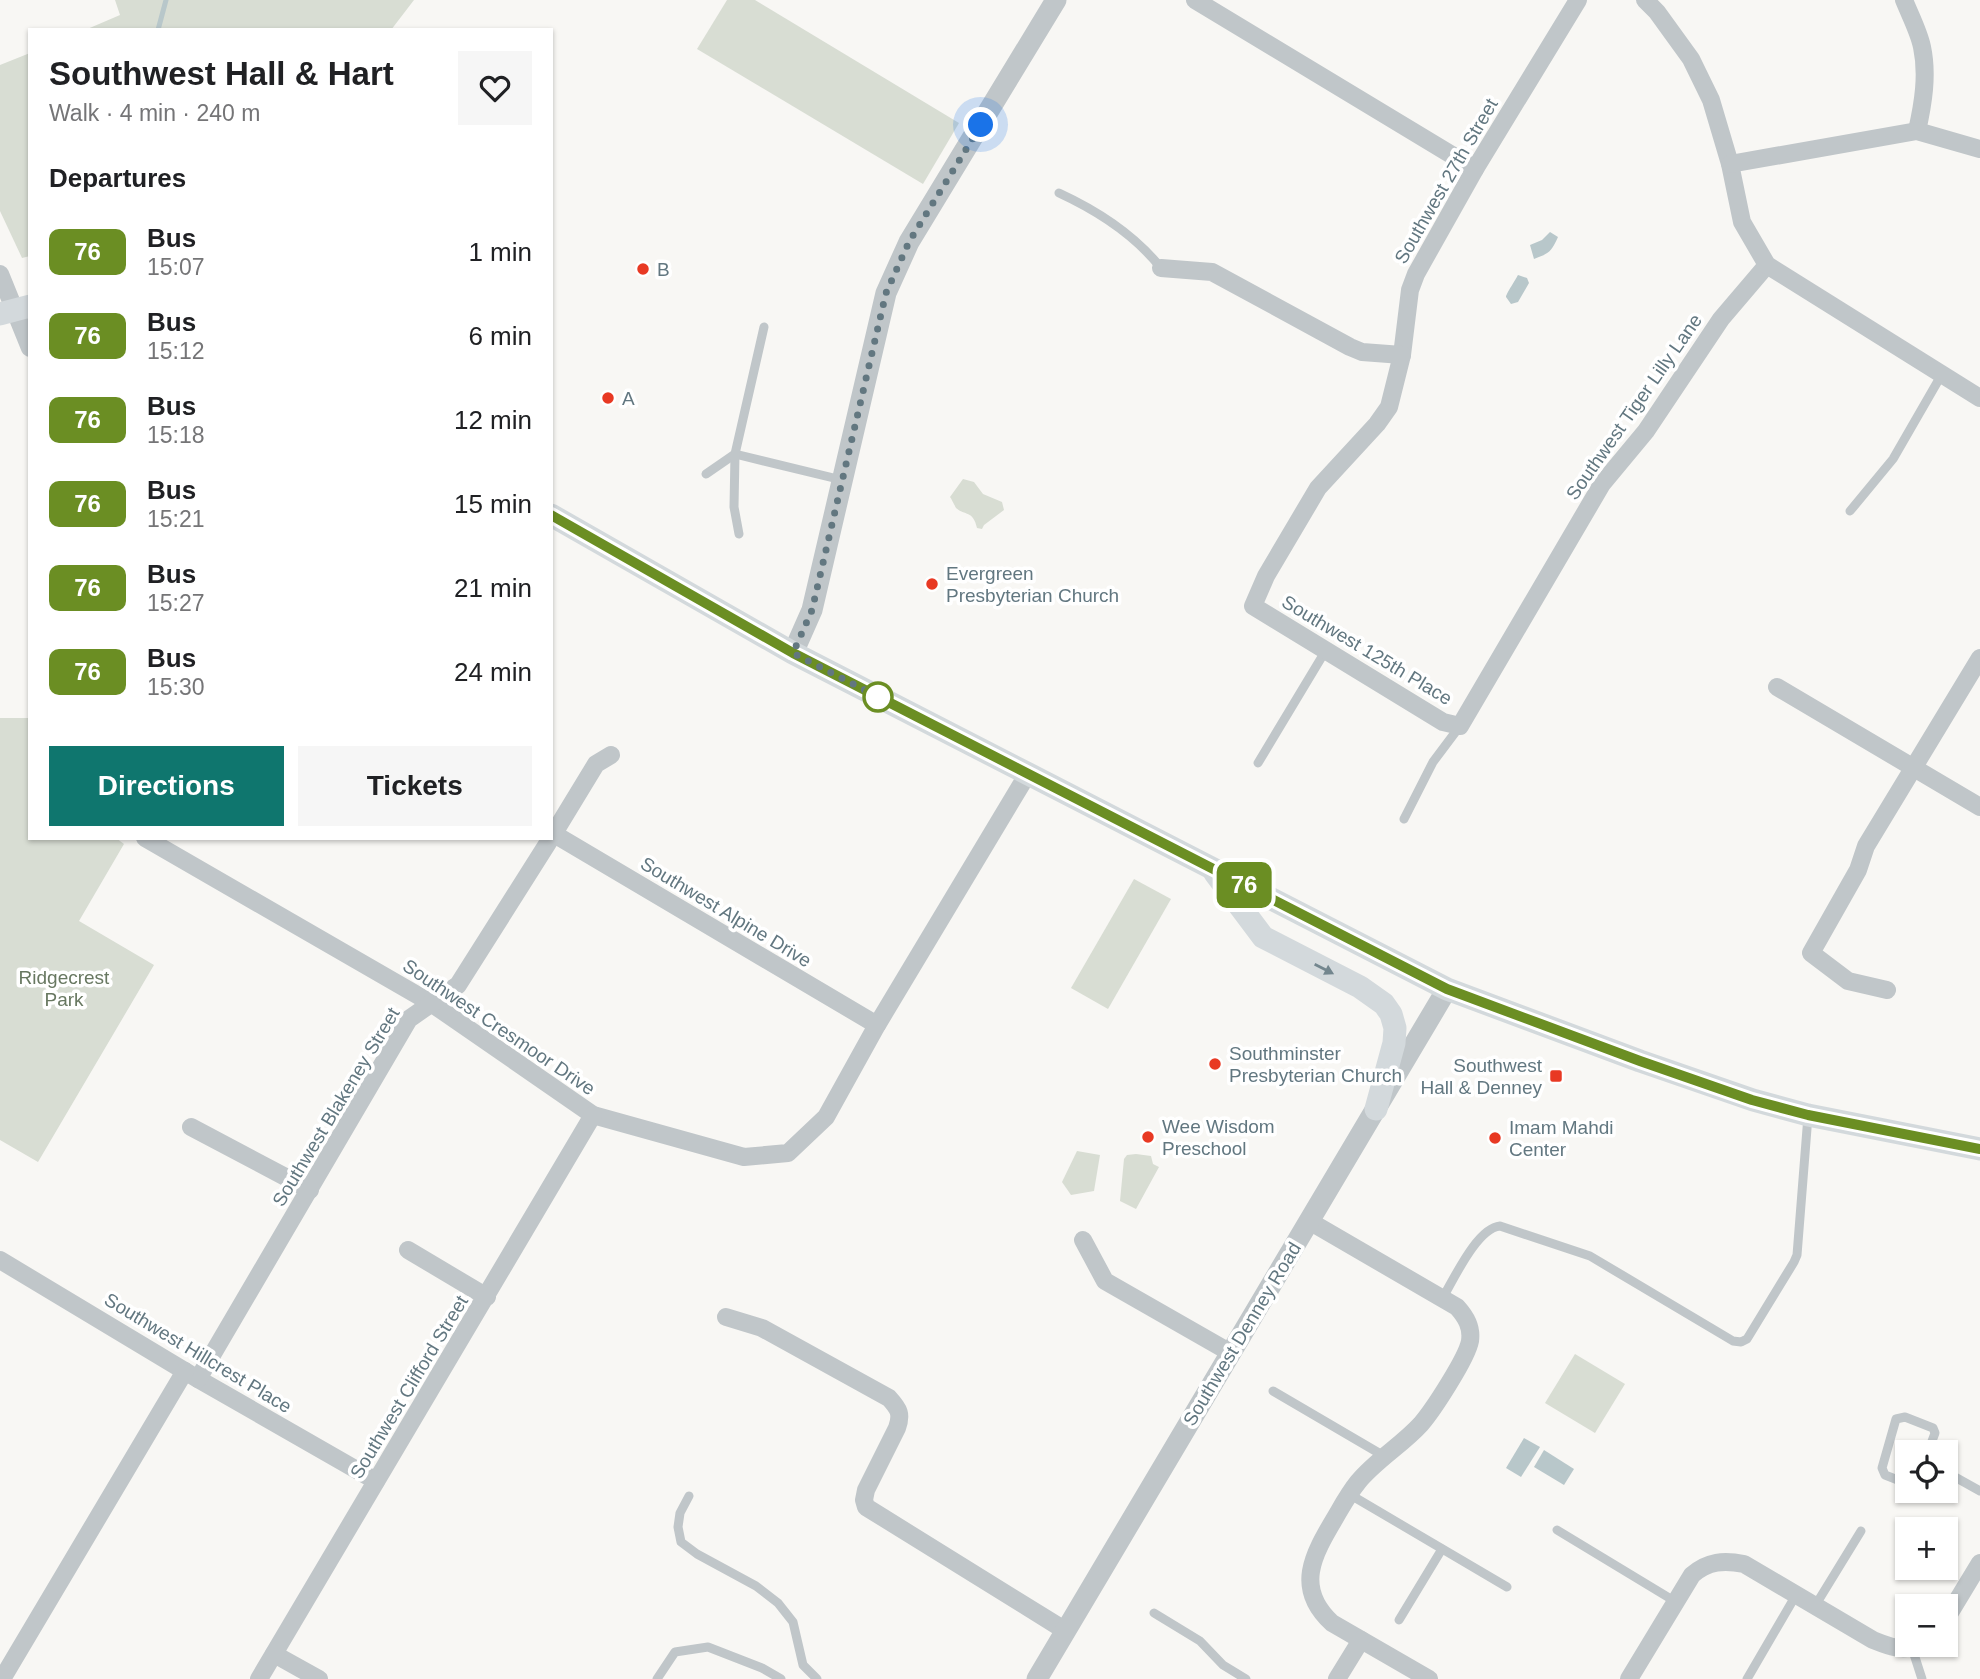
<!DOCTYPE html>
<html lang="en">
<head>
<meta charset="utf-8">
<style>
	body { margin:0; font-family:Helvetica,sans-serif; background:#f6f6f6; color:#202124; height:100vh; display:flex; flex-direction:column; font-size:26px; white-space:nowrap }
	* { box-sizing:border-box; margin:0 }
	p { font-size:23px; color:#757577 }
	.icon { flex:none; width:38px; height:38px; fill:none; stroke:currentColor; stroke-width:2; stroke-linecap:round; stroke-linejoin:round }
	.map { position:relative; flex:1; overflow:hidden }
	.side { position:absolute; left:28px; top:28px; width:525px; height:812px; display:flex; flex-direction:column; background:#fff; border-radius:0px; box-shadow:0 2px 5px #0004 }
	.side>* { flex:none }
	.badge { padding:0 14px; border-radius:10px; font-size:24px; line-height:46px }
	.controls { position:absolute; left:1895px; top:1440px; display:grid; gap:14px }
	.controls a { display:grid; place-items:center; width:63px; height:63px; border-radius:0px; background:#fff; box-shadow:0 2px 5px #0004; font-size:35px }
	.you { position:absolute; width:35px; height:35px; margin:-18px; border:5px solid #fff; border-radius:50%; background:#1a73e8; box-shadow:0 0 0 10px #1a73e833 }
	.map>.badge { position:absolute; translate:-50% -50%; box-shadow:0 0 0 4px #fff }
	h2 { padding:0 21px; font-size:26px; line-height:63px }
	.round { display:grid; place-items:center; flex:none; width:74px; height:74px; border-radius:0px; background:#f6f6f6 }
	.head { display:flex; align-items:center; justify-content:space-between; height:119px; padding:0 21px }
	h1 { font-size:33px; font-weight:800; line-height:52px }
	.button { display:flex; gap:14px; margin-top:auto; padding:14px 21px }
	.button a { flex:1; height:80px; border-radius:0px; background:#0f766e; color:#fff; font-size:28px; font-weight:800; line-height:80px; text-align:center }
	.button a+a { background:#f6f6f6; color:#202124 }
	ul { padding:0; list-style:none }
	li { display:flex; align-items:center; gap:21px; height:84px; padding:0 21px }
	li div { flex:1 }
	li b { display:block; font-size:26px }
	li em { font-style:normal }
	li .badge { min-width:77px; font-weight:700; text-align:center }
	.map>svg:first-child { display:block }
	.green { fill:#d8ddd3 }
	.water { fill:#b8c7ca }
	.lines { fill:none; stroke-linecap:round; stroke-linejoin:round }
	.stream { stroke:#b8c7ca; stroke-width:5 }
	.service { stroke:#c0c6c9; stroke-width:9 }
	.minor { stroke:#c0c6c9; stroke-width:18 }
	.tertiary { stroke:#c0c6c9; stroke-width:21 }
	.secondary { stroke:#d3d9dc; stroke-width:23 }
	.oneway { fill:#73868e }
	.line-casing { stroke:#fff; stroke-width:16 }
	.line { stroke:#6b8e23; stroke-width:10 }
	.walk { stroke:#627780; stroke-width:7; stroke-dasharray:0 12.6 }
	.poi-dot { fill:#e83923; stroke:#fff; stroke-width:2.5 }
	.stop-dot { fill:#fff; stroke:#6b8e23; stroke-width:3.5 }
	.labels { text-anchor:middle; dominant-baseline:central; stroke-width:7; stroke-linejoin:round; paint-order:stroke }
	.street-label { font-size:19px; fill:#627780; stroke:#fff }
	.poi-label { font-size:19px; fill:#627780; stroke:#fff; text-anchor:start }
	.park-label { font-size:19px; fill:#687861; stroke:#fff }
</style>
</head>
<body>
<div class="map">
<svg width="1980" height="1679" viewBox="0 0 1980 1679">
	<rect width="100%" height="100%" fill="#f8f7f4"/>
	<g class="green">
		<path d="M115 0H414L391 30H85L120 15Z"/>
		<path d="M727 0H755L959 123 923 184 697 49Z"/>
		<path d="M30 53V256L22 258 0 211V65Z"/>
		<path d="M963 479 974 482 983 494 1002 502 1004 510 984 525 982 529 977 528C973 510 965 516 956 508 955 506 951 498 950 497Z"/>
		<path d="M0 718H30V838H116L124 844 79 921 154 965 38 1162 0 1140Z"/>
		<path d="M1134 879 1171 899 1108 1009 1071 988Z"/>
		<path d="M1077 1151 1100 1155 1094 1191 1071 1195 1062 1182Z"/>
		<path d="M1136 1154 1151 1156 1153 1164 1159 1167 1136 1209 1120 1201 1124 1159 1127 1155Z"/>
		<path d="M1575 1354 1625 1384 1595 1433 1545 1403Z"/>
	</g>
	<g class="water">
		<path d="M1550 232 1558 237C1551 252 1550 253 1534 259L1530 245 1542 240Z"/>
		<path d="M1518 275 1527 278 1529 283 1518 302 1511 304 1506 297C1506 294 1516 279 1518 275Z"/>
		<path d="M1524 1438 1540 1447 1521 1477 1506 1468Z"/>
		<path d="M1544 1450 1574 1469 1564 1485 1534 1467Z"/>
	</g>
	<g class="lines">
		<path class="stream" d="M158 30 166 0"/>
		<g class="service">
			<path d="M1059 193C1098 211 1134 234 1161 268"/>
			<path d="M706 474 735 454 842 480"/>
			<path d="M1850 511 1893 459 1942 374"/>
			<path d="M739 534 734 507 735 454 764 327"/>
			<path d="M1258 763 1326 650"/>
			<path d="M1404 819 1433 762 1460 726"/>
			<path d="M1442 1299C1454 1279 1477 1228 1500 1226L1590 1256 1733 1341 1741 1342 1747 1339 1794 1262 1797 1255 1808 1116"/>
			<path d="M1273 1391 1384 1456"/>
			<path d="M1946 1472 1980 1491"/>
			<path d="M1908 1484 1885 1475 1882 1468 1896 1419 1905 1417 1933 1428 1935 1433 1928 1452"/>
			<path d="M1349 1494 1507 1587"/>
			<path d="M689 1496 680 1513 678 1527 681 1542 697 1554 756 1586 778 1603 793 1622 803 1665 817 1679"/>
			<path d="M1557 1530 1676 1602"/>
			<path d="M1815 1606 1861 1531"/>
			<path d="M1154 1613 1200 1641 1223 1665 1246 1679"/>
			<path d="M1399 1620 1442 1549"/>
			<path d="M1912 1648 1922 1679"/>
			<path d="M657 1679 675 1652 708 1647 762 1668 781 1679"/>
			<path d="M1747 1679 1796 1595"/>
		</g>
		<g class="minor">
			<path d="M1195 0 1475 169"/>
			<path d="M1578 0 1475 169 1416 274 1410 290 1402 355 1389 407 1377 424 1318 488 1266 576 1253 606 1443 722 1460 726 1602 484 1646 431 1721 319 1767 265"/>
			<path d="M1645 0 1657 12 1691 59 1711 100 1730 164 1742 222 1767 265 1980 398"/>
			<path d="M1904 0C1910 15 1919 32 1922 47 1928 75 1923 104 1917 131"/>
			<path d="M1730 164 1917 131 1980 149"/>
			<path d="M1161 268 1212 272 1350 347 1362 352 1402 355"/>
			<path d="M0 274 30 348"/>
			<path d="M1777 687 1980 807"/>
			<path d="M554 834 877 1025"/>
			<path d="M145 838 431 1003 593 1115 744 1157 788 1153 826 1117 877 1025 1027 775"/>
			<path d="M551 838 596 764 611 755"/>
			<path d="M1887 990 1848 981 1811 953 1858 870 1866 846 1980 658"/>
			<path d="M191 1127 310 1190"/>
			<path d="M1309 1221 1457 1307C1466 1317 1472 1327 1470 1341 1467 1358 1433 1410 1421 1424 1402 1445 1376 1460 1358 1482 1349 1493 1342 1506 1335 1518 1313 1555 1294 1588 1332 1623L1429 1679"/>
			<path d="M1083 1240 1105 1281 1231 1353"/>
			<path d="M408 1250 487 1297"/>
			<path d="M0 1260 198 1379 376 1481"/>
			<path d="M726 1317 762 1328 889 1398C899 1409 902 1414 897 1428L866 1490 864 1500 866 1507 1066 1631"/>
			<path d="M198 1379 409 1019 458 985 551 838"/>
			<path d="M1946 1619 1980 1563"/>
			<path d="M274 1654 319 1679"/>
			<path d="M2 1679 185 1371"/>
			<path d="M259 1679 593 1115"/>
			<path d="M1337 1679 1361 1640"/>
			<path d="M1629 1679 1692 1575C1708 1561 1724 1560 1744 1564L1873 1640C1888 1646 1902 1652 1918 1645"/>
		</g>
		<g class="tertiary">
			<path d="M793 653 812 610 886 293 909 242 1056 0"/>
			<path d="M1037 1679 1447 989"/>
		</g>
		<g class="secondary">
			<path d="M0 314 30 306"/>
			<path d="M551 515 793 653 1447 989 1640 1061 1753 1100 1808 1115 1980 1149"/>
			<path d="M1215 873 1263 937 1360 987 1384 1004 1391 1014 1395 1028 1394 1043 1376 1109"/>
		</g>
	</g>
	<defs><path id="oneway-solid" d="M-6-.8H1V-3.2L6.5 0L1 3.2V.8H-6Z" transform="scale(1.75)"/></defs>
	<use class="oneway" href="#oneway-solid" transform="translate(1324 969) rotate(27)"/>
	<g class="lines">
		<defs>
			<path id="line" d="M551 515 793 653 1447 989 1640 1061 1752 1100 1808 1115 1980 1149"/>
		</defs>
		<use href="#line" class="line-casing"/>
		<use href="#line" class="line"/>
		<path class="walk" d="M878 697 888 702 793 653 812 610 886 293 909 242 981 125"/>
	</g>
	<g class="poi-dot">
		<circle cx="643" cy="269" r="7"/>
		<circle cx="608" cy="398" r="7"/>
		<circle cx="932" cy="584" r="7"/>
		<circle cx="1215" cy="1064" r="7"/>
		<rect x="1549" y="1069" width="14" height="14" rx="3.5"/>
		<circle cx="1148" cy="1137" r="7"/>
		<circle cx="1495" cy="1138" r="7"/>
	</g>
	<circle class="stop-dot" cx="878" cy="697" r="14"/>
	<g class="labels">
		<g class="street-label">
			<text transform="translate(1446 181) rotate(-60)">Southwest 27th Street</text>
			<text transform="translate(1634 407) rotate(-55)">Southwest Tiger Lilly Lane</text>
			<text transform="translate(1367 650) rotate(31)">Southwest 125th Place</text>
			<text transform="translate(726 912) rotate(31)">Southwest Alpine Drive</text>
			<text transform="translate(499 1027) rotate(34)">Southwest Cresmoor Drive</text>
			<text transform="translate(336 1107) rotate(-59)">Southwest Blakeney Street</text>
			<text transform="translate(1242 1334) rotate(-59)">Southwest Denney Road</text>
			<text transform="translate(198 1353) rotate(31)">Southwest Hillcrest Place</text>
			<text transform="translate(409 1387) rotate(-59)">Southwest Clifford Street</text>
		</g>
		<g class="poi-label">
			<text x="657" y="269">B</text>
			<text x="622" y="398">A</text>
			<text x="946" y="573">Evergreen<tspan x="946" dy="22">Presbyterian Church</tspan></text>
			<text x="1229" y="1053">Southminster<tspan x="1229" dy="22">Presbyterian Church</tspan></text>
			<text x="1542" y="1065" text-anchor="end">Southwest<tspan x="1542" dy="22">Hall &amp; Denney</tspan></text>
			<text x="1162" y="1126">Wee Wisdom<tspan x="1162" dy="22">Preschool</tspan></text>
			<text x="1509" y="1127">Imam Mahdi<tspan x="1509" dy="22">Center</tspan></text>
		</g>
		<g class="park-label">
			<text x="64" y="977">Ridgecrest<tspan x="64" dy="22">Park</tspan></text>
		</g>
	</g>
</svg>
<div class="controls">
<a><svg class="icon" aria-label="locate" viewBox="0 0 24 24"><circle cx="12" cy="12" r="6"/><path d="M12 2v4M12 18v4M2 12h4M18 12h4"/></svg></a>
<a>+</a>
<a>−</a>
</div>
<div class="you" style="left:981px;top:125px"></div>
<b class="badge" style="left:1244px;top:885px;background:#6b8e23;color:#fff">76</b>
<section class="side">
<div class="head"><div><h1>Southwest Hall &amp; Hart</h1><p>Walk · 4 min · 240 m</p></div><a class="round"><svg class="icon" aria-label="heart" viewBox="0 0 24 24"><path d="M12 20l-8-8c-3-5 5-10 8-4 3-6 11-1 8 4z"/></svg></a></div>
<h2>Departures</h2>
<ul>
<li><span class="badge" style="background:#6b8e23;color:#fff">76</span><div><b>Bus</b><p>15:07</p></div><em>1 min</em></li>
<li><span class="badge" style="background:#6b8e23;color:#fff">76</span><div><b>Bus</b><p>15:12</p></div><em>6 min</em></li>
<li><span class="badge" style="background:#6b8e23;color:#fff">76</span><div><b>Bus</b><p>15:18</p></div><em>12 min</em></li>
<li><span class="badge" style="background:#6b8e23;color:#fff">76</span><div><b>Bus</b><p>15:21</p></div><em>15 min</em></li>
<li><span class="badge" style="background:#6b8e23;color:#fff">76</span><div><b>Bus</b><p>15:27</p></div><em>21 min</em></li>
<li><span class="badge" style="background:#6b8e23;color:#fff">76</span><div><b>Bus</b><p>15:30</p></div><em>24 min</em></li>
</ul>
<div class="button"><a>Directions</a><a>Tickets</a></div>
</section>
</div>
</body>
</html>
